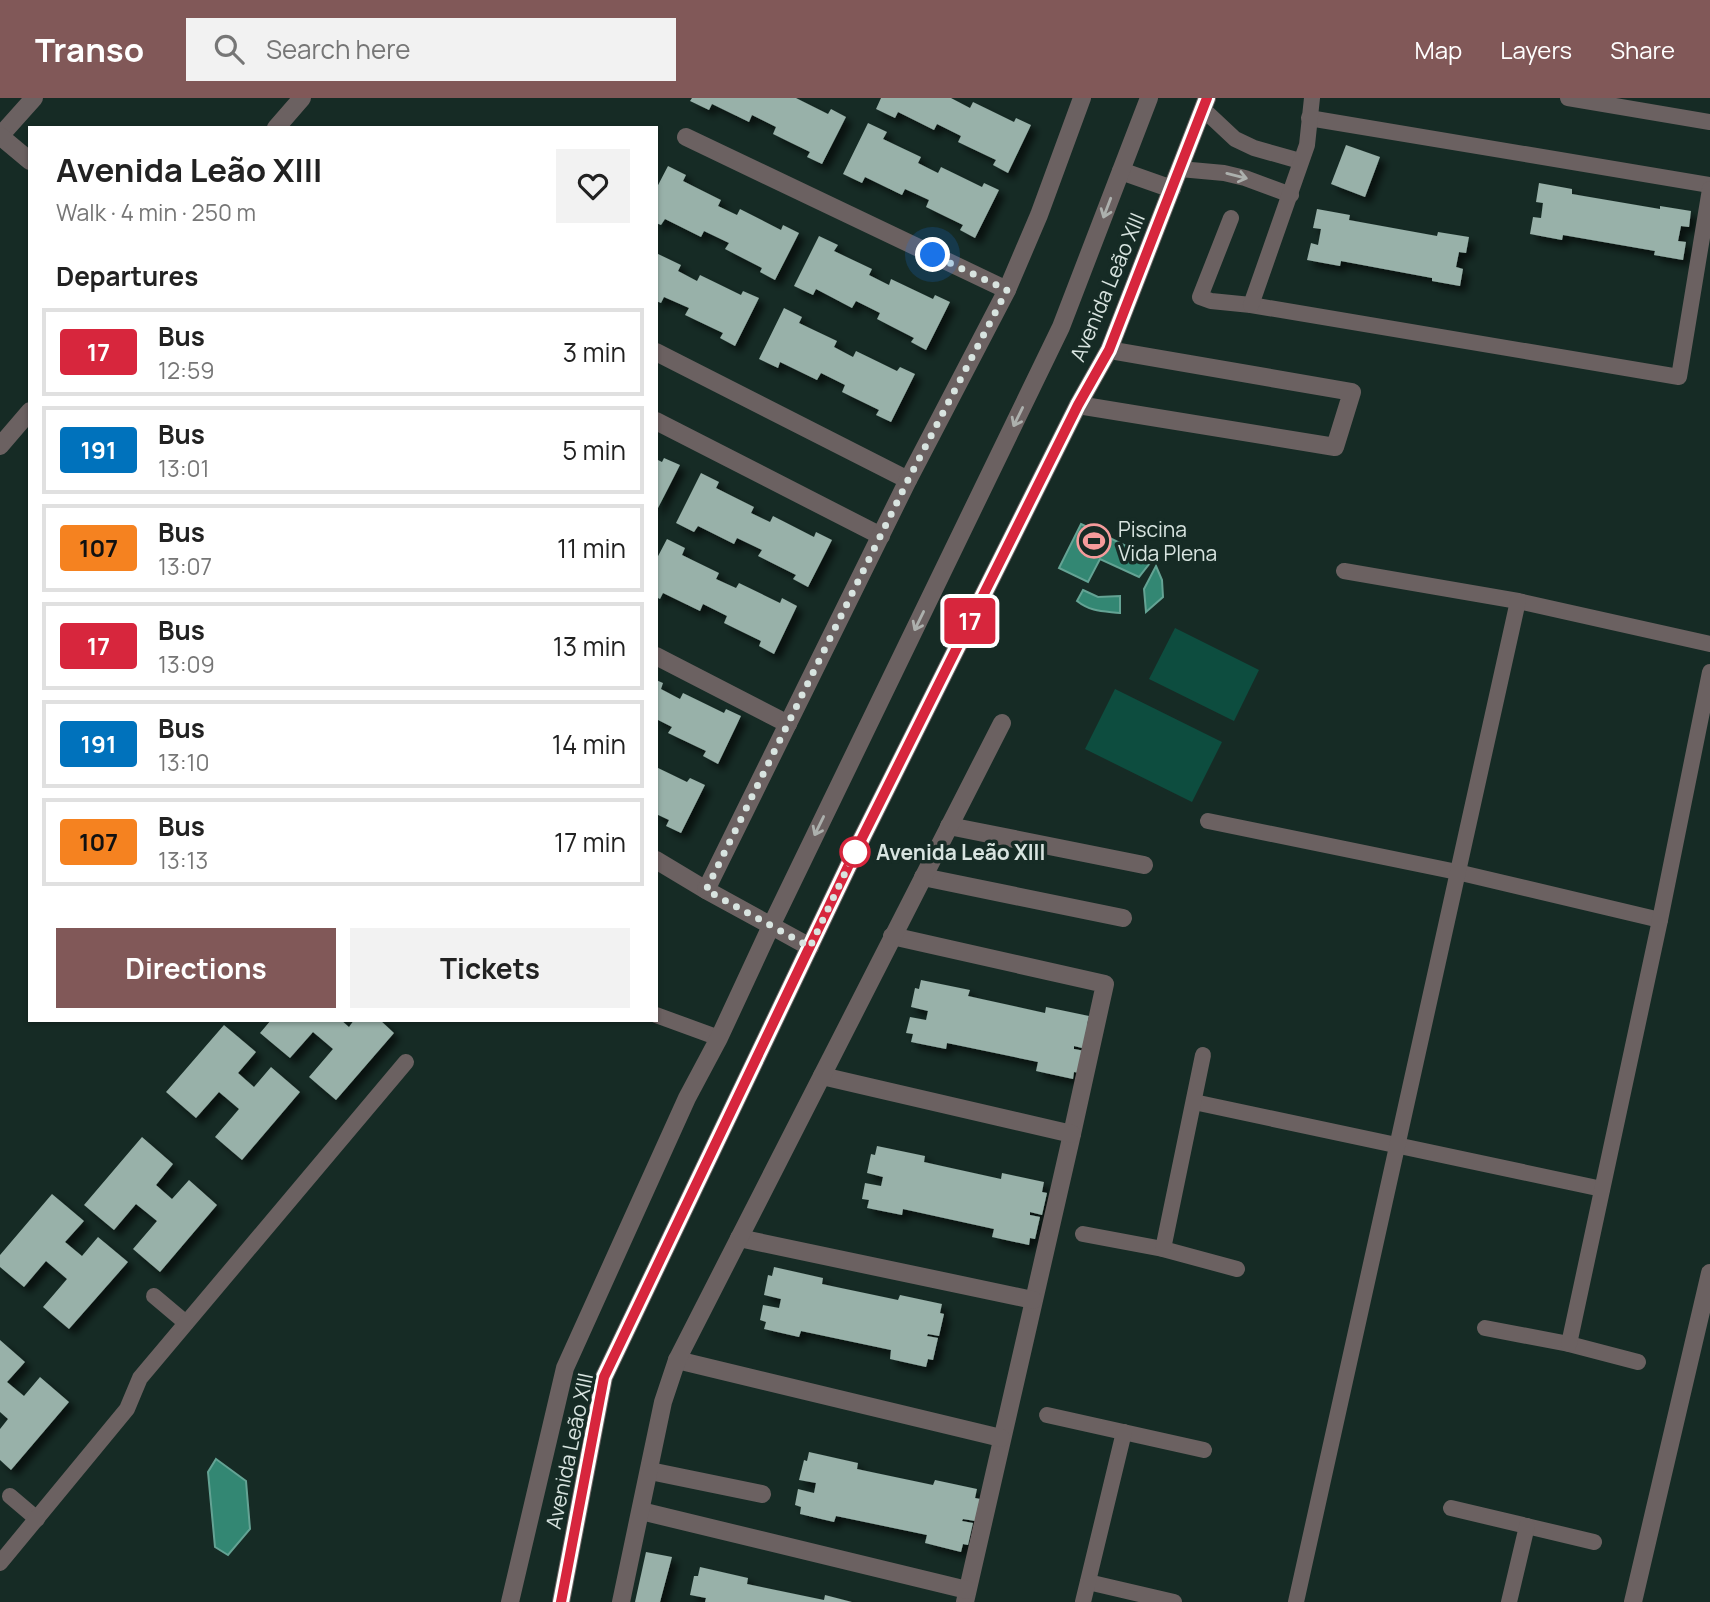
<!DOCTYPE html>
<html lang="en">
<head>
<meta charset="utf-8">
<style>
	body { margin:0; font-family:Manrope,sans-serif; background:#f2f2f2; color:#222; height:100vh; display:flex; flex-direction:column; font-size:26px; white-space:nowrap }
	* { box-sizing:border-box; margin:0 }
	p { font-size:23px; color:#767676 }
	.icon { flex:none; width:38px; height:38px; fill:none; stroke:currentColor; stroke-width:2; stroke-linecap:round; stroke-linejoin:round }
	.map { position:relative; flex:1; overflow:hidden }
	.details { position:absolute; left:28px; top:28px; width:630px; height:896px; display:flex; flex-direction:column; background:#fff; border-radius:0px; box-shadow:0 2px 5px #0004 }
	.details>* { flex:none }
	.badge { padding:0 14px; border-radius:5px; font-size:24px; line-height:46px }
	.you { position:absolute; width:35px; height:35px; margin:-18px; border:5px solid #fff; border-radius:50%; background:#1a73e8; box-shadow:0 0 0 10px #1a73e833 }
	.map>.badge { position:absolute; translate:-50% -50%; box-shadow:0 0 0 4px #fff }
	h2 { padding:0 28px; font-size:26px; line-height:63px }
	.round { display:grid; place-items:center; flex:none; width:74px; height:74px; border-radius:0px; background:#f2f2f2 }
	.headline { display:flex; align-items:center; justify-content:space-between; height:119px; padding:0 28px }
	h1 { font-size:33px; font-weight:700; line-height:52px }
	.button { display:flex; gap:14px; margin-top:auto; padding:14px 28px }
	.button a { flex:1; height:80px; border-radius:0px; background:#815858; color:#fff; font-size:28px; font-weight:700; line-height:80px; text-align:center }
	.button a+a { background:#f2f2f2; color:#222 }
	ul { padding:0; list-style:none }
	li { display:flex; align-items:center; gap:21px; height:88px; margin:0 14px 10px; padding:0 14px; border:4px solid #e0e0e0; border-radius:0px }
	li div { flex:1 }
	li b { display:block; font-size:26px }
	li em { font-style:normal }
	li .badge { min-width:77px; font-weight:700; text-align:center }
	header { display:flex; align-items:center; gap:42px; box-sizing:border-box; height:98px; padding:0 35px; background:#815858; color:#fff }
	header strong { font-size:33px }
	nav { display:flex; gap:38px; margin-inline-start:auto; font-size:24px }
	.search { width:490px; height:63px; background:#f2f2f2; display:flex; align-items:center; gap:18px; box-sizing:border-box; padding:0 24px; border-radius:0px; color:#767676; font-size:26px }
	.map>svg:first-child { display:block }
	.green { fill:#0d4d3f }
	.water { fill:#338773; stroke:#64a394; stroke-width:2 }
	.building { fill:#98b1a9; filter:url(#shadow) }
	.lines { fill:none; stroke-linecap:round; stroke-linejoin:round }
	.lane { stroke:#6b6161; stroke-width:16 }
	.street { stroke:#6b6161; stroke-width:18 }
	.oneway { stroke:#acb0ad }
	.line-casing { stroke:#fff; stroke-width:16 }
	.line { stroke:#d7263d; stroke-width:10 }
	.walk { stroke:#d8e4e0; stroke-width:7; stroke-dasharray:0 12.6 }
	.stop-dot { fill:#fff; stroke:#d7263d; stroke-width:3.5 }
	.labels { text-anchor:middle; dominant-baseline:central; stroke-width:7; stroke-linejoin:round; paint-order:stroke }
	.street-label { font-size:21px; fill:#d8e4e0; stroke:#162b25 }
	.poi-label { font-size:21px; fill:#d8e4e0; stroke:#162b25; text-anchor:start }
	.stop-label { font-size:21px; font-weight:bold; fill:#d8e4e0; stroke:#162b25; text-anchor:start }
</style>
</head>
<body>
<header>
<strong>Transo</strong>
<div class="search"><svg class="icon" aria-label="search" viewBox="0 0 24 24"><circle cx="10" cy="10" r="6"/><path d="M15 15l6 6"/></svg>Search here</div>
<nav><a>Map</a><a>Layers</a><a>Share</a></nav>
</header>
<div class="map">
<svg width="1710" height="1504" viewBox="0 0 1710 1504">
	<defs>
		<filter id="shadow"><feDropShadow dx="6" dy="6" stdDeviation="3.5" flood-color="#0009"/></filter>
	</defs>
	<rect width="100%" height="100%" fill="#162b25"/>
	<g class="green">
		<path d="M1175 530 1259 572 1234 623 1149 581Z"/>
		<path d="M1115 591 1222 644 1192 704 1085 651Z"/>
	</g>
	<g class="water">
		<path d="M1081 426 1153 461 1139 479 1100 461 1088 484 1059 470Z"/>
		<path d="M1156 468 1162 482 1163 499 1146 514 1144 491Z"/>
		<path d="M1083 492 1098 499 1120 498V515C1103 513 1091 514 1077 503Z"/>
		<path d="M216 1361 246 1383 250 1431 228 1457 215 1449 208 1374Z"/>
	</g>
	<g class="building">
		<path d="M692 0H796L828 16 831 11 846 19 822 66 807 59 810 54 773 36 776 29 752 17 749 24 712 6 709 12 690 3Z"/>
		<path d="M881 0H951L970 10 973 4 1014 24 1016 20 1031 27 1008 75 993 67 996 62 958 44 961 38 937 26 934 32 898 14 895 20 876 11Z"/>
		<path d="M868 25 887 34 883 41 921 59 918 65 938 75 941 69 982 89 984 85 999 92 975 140 960 132 963 127 926 109 929 102 905 91 902 97 865 79 862 85 843 76Z"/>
		<path d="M1346 47 1380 59 1365 99 1331 86Z"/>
		<path d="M668 68 686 77 683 83 721 102 718 108 737 117 740 111 781 132 783 127 799 135 775 182 760 174 762 170 725 151 729 145 704 133 701 139 665 121 661 127 656 125V91Z"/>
		<path d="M1539 85 1572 91V96L1660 111V108L1691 113 1689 129 1681 128 1678 143 1686 144 1683 162 1654 157 1655 153 1563 137 1562 142 1530 136 1533 119 1541 120 1543 105 1536 104Z"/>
		<path d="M1317 111 1350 117 1349 122 1437 138 1438 134 1469 139 1466 155 1459 154 1456 169 1463 171 1460 188 1432 183V180L1341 163 1340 168 1307 162 1311 145 1318 147 1321 131 1313 130Z"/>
		<path d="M819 138 838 147 834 153 872 171 869 177 889 187 891 181 933 201 935 197 950 204 926 252 911 244 914 240 877 221 880 215 856 203 852 210 816 191 813 197 794 188Z"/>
		<path d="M656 155 681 167 678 173 697 183 700 177 741 197 743 193 759 200 735 248 720 240 723 235 685 217 689 210 664 199 661 205 656 203Z"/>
		<path d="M784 210 802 219 799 225 837 243 834 249 853 259 856 253 897 273 900 269 915 276 891 324 876 317 879 312 842 294 845 287 821 275 817 282 780 264 778 270 759 261Z"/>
		<path d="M664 360 680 367 656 414V361L662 364Z"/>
		<path d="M701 375 719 384 716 390 754 409 751 415 770 424 773 418 814 439 816 434 832 442 808 489 793 481 796 477 758 458 762 452 737 440 734 446 698 428 694 434 676 425Z"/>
		<path d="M667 441 685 450 682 457 719 475 716 481 736 490 739 485 780 505 782 500 797 508 774 556 759 548 761 543 724 525 727 518 703 506 700 513 663 495 660 501 656 499V462Z"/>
		<path d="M656 582 663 585 661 591 680 601 683 595 724 615 726 611 741 618 718 666 703 658 706 653 668 635 672 629 656 621Z"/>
		<path d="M656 669 687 684 690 680 705 687 681 735 666 728 669 722 656 716Z"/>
		<path d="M921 882 970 892 968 898 1045 915 1046 909 1089 918 1087 927 1091 928 1086 951 1074 948V951L1085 953 1080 975 1074 974 1073 981 1036 973 1038 964 947 945 946 951 911 944 913 936 906 935 910 919 926 922 928 913 911 909 915 890 919 891Z"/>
		<path d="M271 922H341L349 929 354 922H380L394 935 336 1002 309 979 333 951 313 934 290 960 260 935Z"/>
		<path d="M224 927 256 954 238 975 254 989 271 969 300 994 242 1062 215 1039 239 1011 219 994 196 1020 166 994Z"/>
		<path d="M142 1039 173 1066 156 1087 172 1101 189 1082 217 1107 160 1174 133 1151 157 1123 136 1106 114 1132 84 1107Z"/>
		<path d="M877 1048 925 1058 924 1064 1001 1081 1002 1075 1044 1084 1042 1094 1047 1095 1042 1117 1030 1114V1117L1040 1119 1035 1141 1030 1140 1029 1147 992 1139 994 1131 903 1111 902 1117 867 1110 869 1102 862 1101 865 1085 881 1088 883 1079 867 1075 871 1056 875 1057Z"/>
		<path d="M52 1096 84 1123 65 1144 82 1158 98 1139 128 1164 69 1231 43 1209 67 1181 46 1163 24 1189 0 1169V1157Z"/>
		<path d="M774 1169 823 1180 822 1186 898 1202 900 1197 942 1206 940 1215 944 1216 939 1238 928 1236 927 1238 938 1240 933 1262 928 1261 926 1269 890 1261 891 1252 801 1233 799 1239 764 1231 766 1224 760 1222 763 1207 779 1210 781 1201 764 1197 768 1177 772 1178Z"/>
		<path d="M0 1242 25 1264 7 1284 24 1298 40 1279 69 1304 11 1372 0 1362V1331L8 1321 0 1314Z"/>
		<path d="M809 1354 858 1365 857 1371 933 1387 935 1382 977 1391 975 1400 980 1401 975 1423 963 1421 962 1423 973 1425 968 1447 963 1446 961 1454 925 1445 927 1437 836 1418 834 1424 800 1416 801 1409 795 1407 798 1391 814 1395 816 1385 799 1382 804 1362 807 1363Z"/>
		<path d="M646 1454 672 1459 660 1504H635Z"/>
		<path d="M700 1469 748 1480 747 1486 824 1502 825 1497 852 1504H705L706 1500 690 1497 694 1478H698Z"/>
	</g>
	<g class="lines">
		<g class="lane">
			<path d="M1568 0 1710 24"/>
			<path d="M1203 11 1235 41 1254 50 1300 63"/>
			<path d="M1309 20 1710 87"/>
			<path d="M1180 71 1224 75 1245 80 1291 97"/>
			<path d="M1231 120 1200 199 1211 203 1251 207 1679 279 1710 91"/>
			<path d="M1251 207 1307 47 1312 0"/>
			<path d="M1344 473 1518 503 1710 546"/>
			<path d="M1208 723 1457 774 1660 822"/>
			<path d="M656 917 719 940"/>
			<path d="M1194 1004 1602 1091"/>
			<path d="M1083 1136 1163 1151 1237 1171"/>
			<path d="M1163 1151 1203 957"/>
			<path d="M154 1198 186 1225"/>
			<path d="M1485 1230 1569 1246 1638 1264"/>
			<path d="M1569 1246 1660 822 1710 574"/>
			<path d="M1047 1317 1204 1352"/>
			<path d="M10 1398 37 1421"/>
			<path d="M1451 1410 1594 1444"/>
			<path d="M0 1465 127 1311 140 1280 406 964"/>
			<path d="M1088 1484 1174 1504"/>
			<path d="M1083 1504 1124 1334"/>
			<path d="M1296 1504 1518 503"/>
			<path d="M1509 1504 1527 1428"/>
		</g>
		<g class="street">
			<path d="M276 30 302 0"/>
			<path d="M0 38 34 0"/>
			<path d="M0 38 30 63"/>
			<path d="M686 39 1007 192"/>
			<path d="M1121 73 1172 91"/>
			<path d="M656 254 908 382"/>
			<path d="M1078 307 1335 349 1352 294 1109 252"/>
			<path d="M656 323 881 438"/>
			<path d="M0 348 30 313"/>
			<path d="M656 558 788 626"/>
			<path d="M949 728 1144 767"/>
			<path d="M656 762 706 792 810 849"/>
			<path d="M923 779 1123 820"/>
			<path d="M706 792 908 382 1007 192 1039 117 1082 0"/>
			<path d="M892 838 1105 886 1072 1036 965 1504"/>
			<path d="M822 978 1072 1036"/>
			<path d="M739 1140 1033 1202"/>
			<path d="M677 1262 1001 1340"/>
			<path d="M650 1373 762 1396"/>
			<path d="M641 1413 967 1492"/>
			<path d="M510 1504 565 1270 687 1000 719 940 771 828 1061 229 1149 0"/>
			<path d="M561 1504 604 1279 855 754 1078 307 1109 252 1207 0"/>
			<path d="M621 1504 663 1304 677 1262 1002 625"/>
			<path d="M1633 1504 1710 1175"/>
		</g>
	</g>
	<defs><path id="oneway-shaft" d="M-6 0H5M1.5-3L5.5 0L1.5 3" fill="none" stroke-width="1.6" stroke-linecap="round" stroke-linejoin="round" transform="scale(1.75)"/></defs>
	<g class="oneway">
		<use href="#oneway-shaft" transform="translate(1237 78) rotate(14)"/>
		<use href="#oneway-shaft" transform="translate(1107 110) rotate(111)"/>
		<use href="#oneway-shaft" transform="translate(1018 319) rotate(116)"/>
		<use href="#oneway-shaft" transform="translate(919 523) rotate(116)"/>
		<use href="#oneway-shaft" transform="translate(819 728) rotate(116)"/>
	</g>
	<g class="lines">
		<defs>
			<path id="line" d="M561 1504 604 1279 855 754 1078 307 1109 252 1207 0"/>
		</defs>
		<use href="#line" class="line-casing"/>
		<use href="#line" class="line"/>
		<path class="walk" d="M855 754 810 849 706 792 908 382 1007 192 933 157"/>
	</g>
	<defs>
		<symbol id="stadium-ring" viewBox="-11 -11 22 22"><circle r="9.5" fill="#162b25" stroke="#f59b9b" stroke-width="1.5"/><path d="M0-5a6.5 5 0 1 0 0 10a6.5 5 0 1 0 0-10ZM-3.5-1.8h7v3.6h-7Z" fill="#f59b9b"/></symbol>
	</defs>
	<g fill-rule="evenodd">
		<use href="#stadium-ring" x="1075" y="424" width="38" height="38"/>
	</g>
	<circle class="stop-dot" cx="855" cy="754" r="14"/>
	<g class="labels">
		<g class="street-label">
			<text transform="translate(1107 189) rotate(-67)">Avenida Leão XIII</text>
			<text transform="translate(569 1353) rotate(-78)">Avenida Leão XIII</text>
		</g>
		<g class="poi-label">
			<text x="1118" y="431">Piscina<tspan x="1118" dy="24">Vida Plena</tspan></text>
		</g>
		<g class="stop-label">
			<text x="876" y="754">Avenida Leão XIII</text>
		</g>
	</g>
</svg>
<div class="you" style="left:933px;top:157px"></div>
<b class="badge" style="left:970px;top:523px;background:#d7263d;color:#fff">17</b>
<section class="details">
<div class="headline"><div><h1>Avenida Leão XIII</h1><p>Walk · 4 min · 250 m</p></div><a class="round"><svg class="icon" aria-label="heart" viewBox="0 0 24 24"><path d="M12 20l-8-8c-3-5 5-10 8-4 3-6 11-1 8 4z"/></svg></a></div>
<h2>Departures</h2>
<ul>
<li><span class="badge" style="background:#d7263d;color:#fff">17</span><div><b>Bus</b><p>12:59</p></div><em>3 min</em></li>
<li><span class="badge" style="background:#0072bc;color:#fff">191</span><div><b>Bus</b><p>13:01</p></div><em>5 min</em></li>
<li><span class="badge" style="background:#f58220;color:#111">107</span><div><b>Bus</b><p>13:07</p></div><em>11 min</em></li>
<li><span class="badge" style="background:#d7263d;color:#fff">17</span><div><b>Bus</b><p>13:09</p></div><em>13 min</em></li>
<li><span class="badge" style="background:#0072bc;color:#fff">191</span><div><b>Bus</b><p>13:10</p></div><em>14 min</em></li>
<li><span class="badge" style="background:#f58220;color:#111">107</span><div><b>Bus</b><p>13:13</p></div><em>17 min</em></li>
</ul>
<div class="button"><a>Directions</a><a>Tickets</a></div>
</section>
</div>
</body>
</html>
